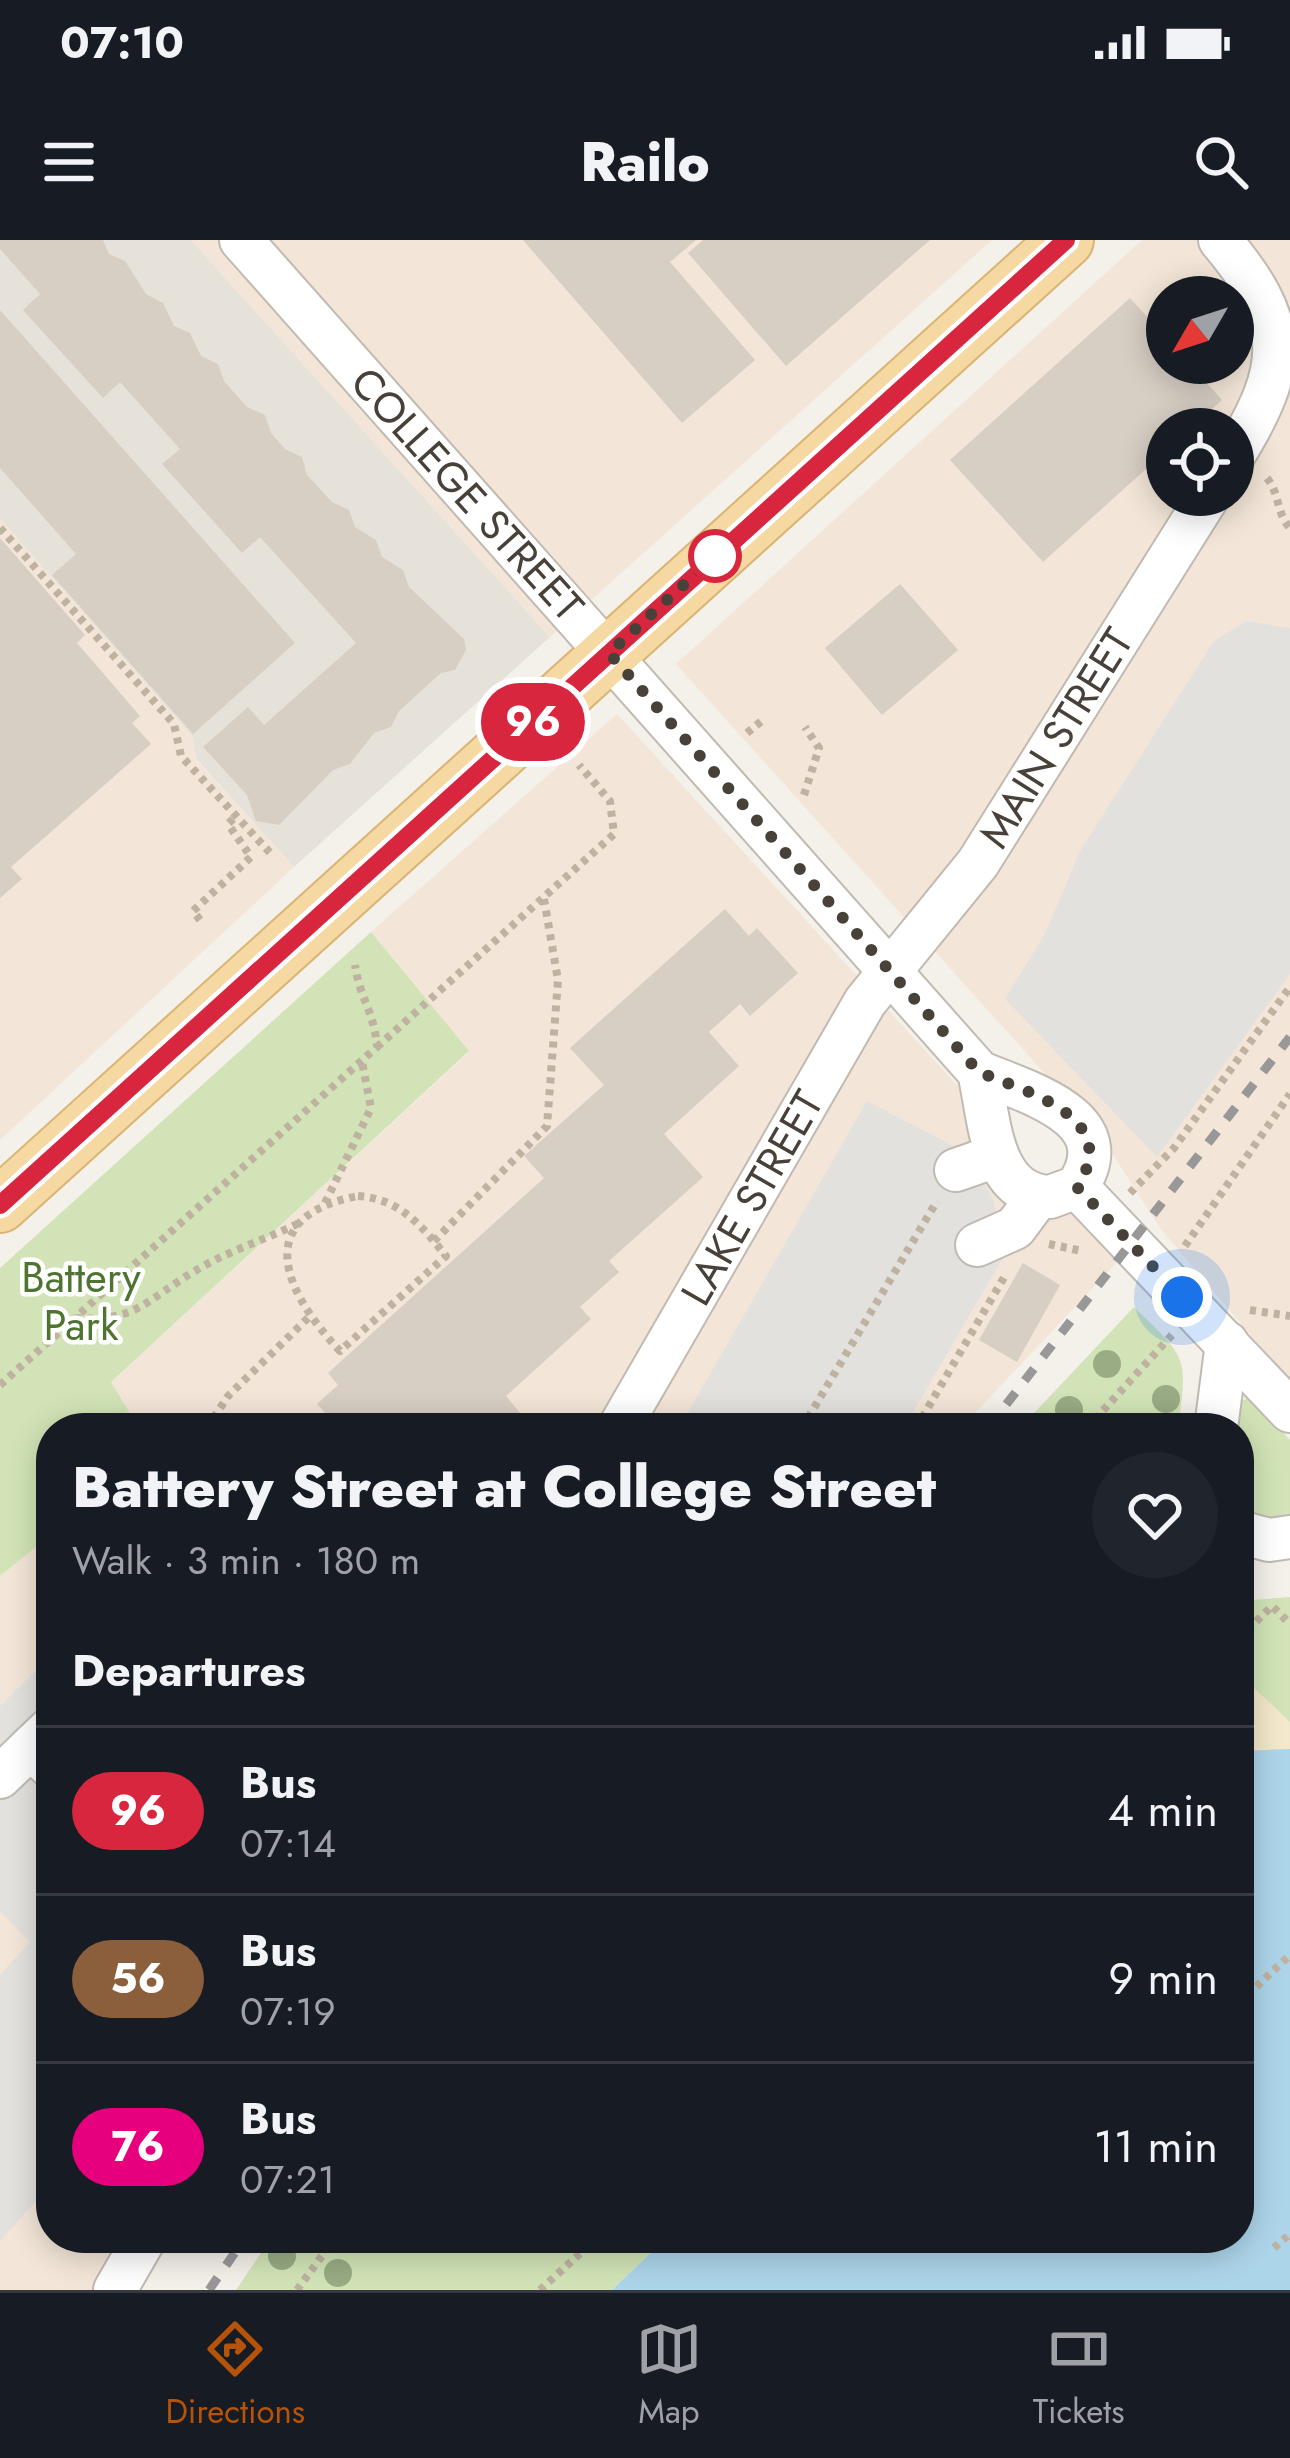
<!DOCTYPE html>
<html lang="en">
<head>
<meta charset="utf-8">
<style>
	body { margin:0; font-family:Jost,sans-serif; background:#20242c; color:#f1f3f6; height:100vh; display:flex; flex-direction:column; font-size:45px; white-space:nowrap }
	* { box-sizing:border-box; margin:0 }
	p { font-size:39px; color:#9ea1a6 }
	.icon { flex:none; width:66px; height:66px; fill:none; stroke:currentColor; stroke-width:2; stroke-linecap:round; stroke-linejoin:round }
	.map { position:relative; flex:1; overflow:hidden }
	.sheet { position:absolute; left:36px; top:1173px; width:1218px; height:840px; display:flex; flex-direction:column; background:#171b24; border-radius:48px; box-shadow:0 6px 30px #0003 }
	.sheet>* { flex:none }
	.badge { padding:0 24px; border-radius:39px; font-size:42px; line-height:78px }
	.needle { width:78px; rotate:231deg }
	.tools { position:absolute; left:1146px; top:36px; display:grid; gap:24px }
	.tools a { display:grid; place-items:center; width:108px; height:108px; border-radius:50%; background:#171b24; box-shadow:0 6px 30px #0003; font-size:60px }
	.you { position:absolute; width:60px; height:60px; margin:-30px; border:9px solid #fff; border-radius:50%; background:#1a73e8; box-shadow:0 0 0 18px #1a73e833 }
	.map>.badge { position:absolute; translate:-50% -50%; box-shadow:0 0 0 6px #fff }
	h2 { padding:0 36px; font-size:45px; line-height:108px }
	.round { display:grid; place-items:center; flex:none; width:126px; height:126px; border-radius:63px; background:#20242c }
	.headline { display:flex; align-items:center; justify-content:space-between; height:204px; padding:0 36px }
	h1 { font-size:57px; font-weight:800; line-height:90px }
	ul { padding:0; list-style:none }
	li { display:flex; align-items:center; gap:36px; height:168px; padding:0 36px; border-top:3px solid #363941 }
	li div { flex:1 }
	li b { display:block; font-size:45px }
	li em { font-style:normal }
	li .badge { min-width:132px; font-weight:700; text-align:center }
	.status { display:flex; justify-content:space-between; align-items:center; height:84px; padding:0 60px; background:#171b24; direction:ltr }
	.status svg { height:33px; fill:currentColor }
	header { display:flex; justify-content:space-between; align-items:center; height:156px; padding:0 36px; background:#171b24; font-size:54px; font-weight:800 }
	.tabs { display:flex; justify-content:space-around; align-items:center; height:168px; border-top:3px solid #363941; background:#171b24; font-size:33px; color:#9ea1a6 }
	.tabs a { display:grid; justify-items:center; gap:6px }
	.tabs .selected { color:#b45309 }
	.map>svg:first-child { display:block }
	.residential { fill:#e7e2d9 }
	.commercial { fill:#f3e6d8; fill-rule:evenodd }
	.green { fill:#d2e4b7 }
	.sand { fill:#f3e8cb }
	.parking { fill:#e3e1de }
	.water { fill:#add5ea }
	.building { fill:#d7cec4 }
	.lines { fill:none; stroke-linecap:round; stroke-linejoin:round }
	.minor-casing { stroke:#c1bab1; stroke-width:46 }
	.major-casing { stroke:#d9b473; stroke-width:58 }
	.path { stroke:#bfb2a0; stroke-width:8; stroke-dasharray:6 6; stroke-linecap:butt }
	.minor { stroke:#fff; stroke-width:42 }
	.major { stroke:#f5d8a2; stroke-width:54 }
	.rail { stroke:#989898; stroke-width:9; stroke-dasharray:15 15; stroke-linecap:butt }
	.tree { fill:#99ac84 }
	.line-casing { stroke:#fff; stroke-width:27 }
	.line { stroke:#d7263d; stroke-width:18 }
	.walk { stroke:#474139; stroke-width:12; stroke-dasharray:0 21.6 }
	.stop-dot { fill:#fff; stroke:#d7263d; stroke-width:6 }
	.labels { text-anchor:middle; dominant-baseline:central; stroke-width:9; stroke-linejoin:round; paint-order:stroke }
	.street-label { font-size:42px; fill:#474139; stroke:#fff }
	.park-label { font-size:42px; fill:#4f7431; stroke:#fff }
</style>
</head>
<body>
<div class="status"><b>07:10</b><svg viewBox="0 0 49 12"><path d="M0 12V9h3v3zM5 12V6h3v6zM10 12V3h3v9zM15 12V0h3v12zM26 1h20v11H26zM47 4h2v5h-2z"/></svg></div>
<header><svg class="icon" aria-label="menu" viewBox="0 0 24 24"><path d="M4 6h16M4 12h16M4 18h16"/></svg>Railo<svg class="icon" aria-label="search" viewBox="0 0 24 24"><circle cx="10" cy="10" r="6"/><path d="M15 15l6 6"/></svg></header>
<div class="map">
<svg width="1290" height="2050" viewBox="0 0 1290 2050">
	<rect width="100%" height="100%" fill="#f4f0ea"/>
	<path class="residential" d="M0 0H191L550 397 294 627 197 520 192 496 0 279Z"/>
	<g class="commercial">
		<path d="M191 0H992L550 397Z"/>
		<path d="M1142 0H1290V1142L1160 988 1101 896 676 424ZM1167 57H1233V123H1167ZM1167 189H1233V255H1167Z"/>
		<path d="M0 279 192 496 197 521 294 627 0 900Z"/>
		<path d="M617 474 1118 1021 961 1188H139L111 1142 469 812 371 692Z"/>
		<path d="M51 1295V1998H162L105 2050H0V1336Z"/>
	</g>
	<g class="green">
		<path d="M371 692 469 811 111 1142 139 1188H51V1295L0 1336V1028Z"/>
		<path d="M1134 1067C1186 1118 1189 1115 1178 1188H1020Z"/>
		<path d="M1249 1157 1290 1200V1277L1251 1280 1239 1269V1188H1233L1236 1164Z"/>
		<path d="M1239 1347 1252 1360 1290 1357V1509L1239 1511Z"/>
		<path d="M271 1998H666L612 2050H236Z"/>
	</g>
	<path class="sand" d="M1250 1444 1290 1482V1509L1239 1511V1455Z"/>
	<g class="parking">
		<path d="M1247 381 1290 388V734L1157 917 1005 759 1046 692 1080 611 1214 401Z"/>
		<path d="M867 861 965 912 993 959 1004 1016 904 1188H679Z"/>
		<path d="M51 1416V1944L0 2001V1735L30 1702 0 1671V1466Z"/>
	</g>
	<path class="water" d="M1290 1509V2050H612L666 1998H1239V1511Z"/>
	<g class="building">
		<path d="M0 0H103L109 14 125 21 146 54 163 63 174 86 190 93 201 116 218 124 224 141 247 167 265 175 271 193 285 209 302 217 307 235 332 262 349 270 355 287 376 300 382 317 403 330 409 347 464 399 466 410 455 430 441 433 399 471 391 487 374 493 350 524 333 530 279 585 256 581 247 555 203 507 248 467 264 485 356 403 260 297 242 313 162 224 180 209 120 142 103 158 23 70 40 54 0 9Z"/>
		<path d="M523 0H696L670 22 755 120 682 183Z"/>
		<path d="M703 0H930L786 126 688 13Z"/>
		<path d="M1130 58 1167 99V123H1189L1222 160 1190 189H1167V210L1043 322 950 220Z"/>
		<path d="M0 70 295 403 193 494 52 335 76 314 0 228Z"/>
		<path d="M0 298 85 395 77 403 140 476 132 483 151 504 11 627 22 639 0 658Z"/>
		<path d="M900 344 958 410 882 475 825 408Z"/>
		<path d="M725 669 749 696 757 688 798 733 750 776 740 764 709 792 739 826 664 894 703 937 609 1021 619 1032 580 1067 591 1079 506 1156 521 1174 505 1188H339L317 1164 338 1145 328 1133 544 938 524 916 604 845 570 808Z"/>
		<path d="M1023 1023 1060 1045 1017 1122 979 1100Z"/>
	</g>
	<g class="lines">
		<defs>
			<g id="minor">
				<path d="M241 0 979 832C1025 852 1124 877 1077 947L1050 957C989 954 990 878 979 832"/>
				<path d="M1220 0C1290 83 1290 124 1233 216"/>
				<path d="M956 930 996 916"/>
				<path d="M1077 947 1290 1171"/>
				<path d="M977 1005 1015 988 1038 957"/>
				<path d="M619 1188 865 762 978 623 1209 255"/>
				<path d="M1216 1188 1227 1103"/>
				<path d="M1239 1292 1269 1300 1290 1297"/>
				<path d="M51 1488 30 1508 51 1527"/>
				<path d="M0 1537 30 1508"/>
				<path d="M115 2050 145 1998"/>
			</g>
			<path id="major" d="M0 965 1066 0"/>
		</defs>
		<use href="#minor" class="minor-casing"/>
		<use href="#major" class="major-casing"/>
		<g class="path">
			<path d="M1267 238C1280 254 1276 273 1290 288"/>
			<path d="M0 288 174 484 181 516 272 615"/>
			<path d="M747 493 764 479"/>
			<path d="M804 555 819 508 805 487"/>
			<path d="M200 680 193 671 251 617 228 584 236 576"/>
			<path d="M377 807 614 594 610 561 579 525"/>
			<path d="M1130 953 1174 908 1290 747"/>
			<path d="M358 956C400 959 421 985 446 1016L340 1111C286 1054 248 977 358 956Z"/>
			<path d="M325 963 371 868 362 822"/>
			<path d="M434 1001 547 886 558 740 544 659"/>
			<path d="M1049 1004 1082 1011"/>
			<path d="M1185 1006 1290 854"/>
			<path d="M1250 1070 1290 1076"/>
			<path d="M75 1078C137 1082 146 1060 195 1031 227 1011 265 1000 299 983"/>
			<path d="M0 1145 377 807C374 771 360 759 355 725"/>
			<path d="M207 1188 228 1156 308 1078"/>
			<path d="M802 1188 937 961"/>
			<path d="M916 1188 1006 1034"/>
			<path d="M1087 1188 1172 1095"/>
			<path d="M1239 1398 1272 1366 1290 1384"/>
			<path d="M1239 1763 1290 1715"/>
			<path d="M1274 2008 1290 1994"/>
			<path d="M297 2050 335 1998"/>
			<path d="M540 2050 597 1998"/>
		</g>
		<use href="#minor" class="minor"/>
		<use href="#major" class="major"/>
		<g class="rail">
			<path d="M988 1188 1290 797"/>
			<path d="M209 2050 245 1998"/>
		</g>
	</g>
	<g class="tree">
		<circle cx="1107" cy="1124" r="14"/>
		<circle cx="1166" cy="1159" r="14"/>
		<circle cx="1069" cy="1170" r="14"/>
		<circle cx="282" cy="2016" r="14"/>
		<circle cx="338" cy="2033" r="14"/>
	</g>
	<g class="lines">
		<defs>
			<path id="line" d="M0 965 1066 0"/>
		</defs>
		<use href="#line" class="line-casing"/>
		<use href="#line" class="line"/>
		<path class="walk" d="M715 316 609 413 979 832C1026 852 1124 877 1077 947L1182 1057"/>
	</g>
	<circle class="stop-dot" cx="715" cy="316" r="24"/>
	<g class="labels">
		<g class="street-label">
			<text transform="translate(467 254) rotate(48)">COLLEGE STREET</text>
			<text transform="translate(1056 498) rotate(-58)">MAIN STREET</text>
			<text transform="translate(752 958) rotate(-60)">LAKE STREET</text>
		</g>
		<g class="park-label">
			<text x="81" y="1037">Battery<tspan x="81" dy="48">Park</tspan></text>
		</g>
	</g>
</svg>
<div class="tools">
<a><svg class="needle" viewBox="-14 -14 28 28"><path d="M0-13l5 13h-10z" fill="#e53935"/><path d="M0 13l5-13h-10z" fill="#9ea1a6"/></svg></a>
<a><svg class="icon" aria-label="locate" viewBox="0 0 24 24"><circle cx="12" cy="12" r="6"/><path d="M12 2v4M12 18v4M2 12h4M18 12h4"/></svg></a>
</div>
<div class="you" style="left:1182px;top:1057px"></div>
<b class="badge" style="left:533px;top:482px;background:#d7263d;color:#fff">96</b>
<section class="sheet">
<div class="headline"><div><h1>Battery Street at College Street</h1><p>Walk · 3 min · 180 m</p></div><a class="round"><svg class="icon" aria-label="heart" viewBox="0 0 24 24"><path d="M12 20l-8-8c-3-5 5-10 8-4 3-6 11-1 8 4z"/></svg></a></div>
<h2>Departures</h2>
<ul>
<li><span class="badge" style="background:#d7263d;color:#fff">96</span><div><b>Bus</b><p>07:14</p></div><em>4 min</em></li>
<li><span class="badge" style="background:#8b5e3c;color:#fff">56</span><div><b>Bus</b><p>07:19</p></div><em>9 min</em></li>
<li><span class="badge" style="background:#e6007e;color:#fff">76</span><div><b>Bus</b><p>07:21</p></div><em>11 min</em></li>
</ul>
</section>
</div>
<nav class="tabs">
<a class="selected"><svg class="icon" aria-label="directions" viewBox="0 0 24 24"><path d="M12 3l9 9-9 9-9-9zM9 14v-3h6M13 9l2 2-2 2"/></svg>Directions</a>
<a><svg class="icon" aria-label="map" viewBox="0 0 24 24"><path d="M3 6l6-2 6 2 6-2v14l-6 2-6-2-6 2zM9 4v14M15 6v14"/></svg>Map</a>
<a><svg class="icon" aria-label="tickets" viewBox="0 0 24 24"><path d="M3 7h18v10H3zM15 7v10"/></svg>Tickets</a>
</nav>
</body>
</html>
